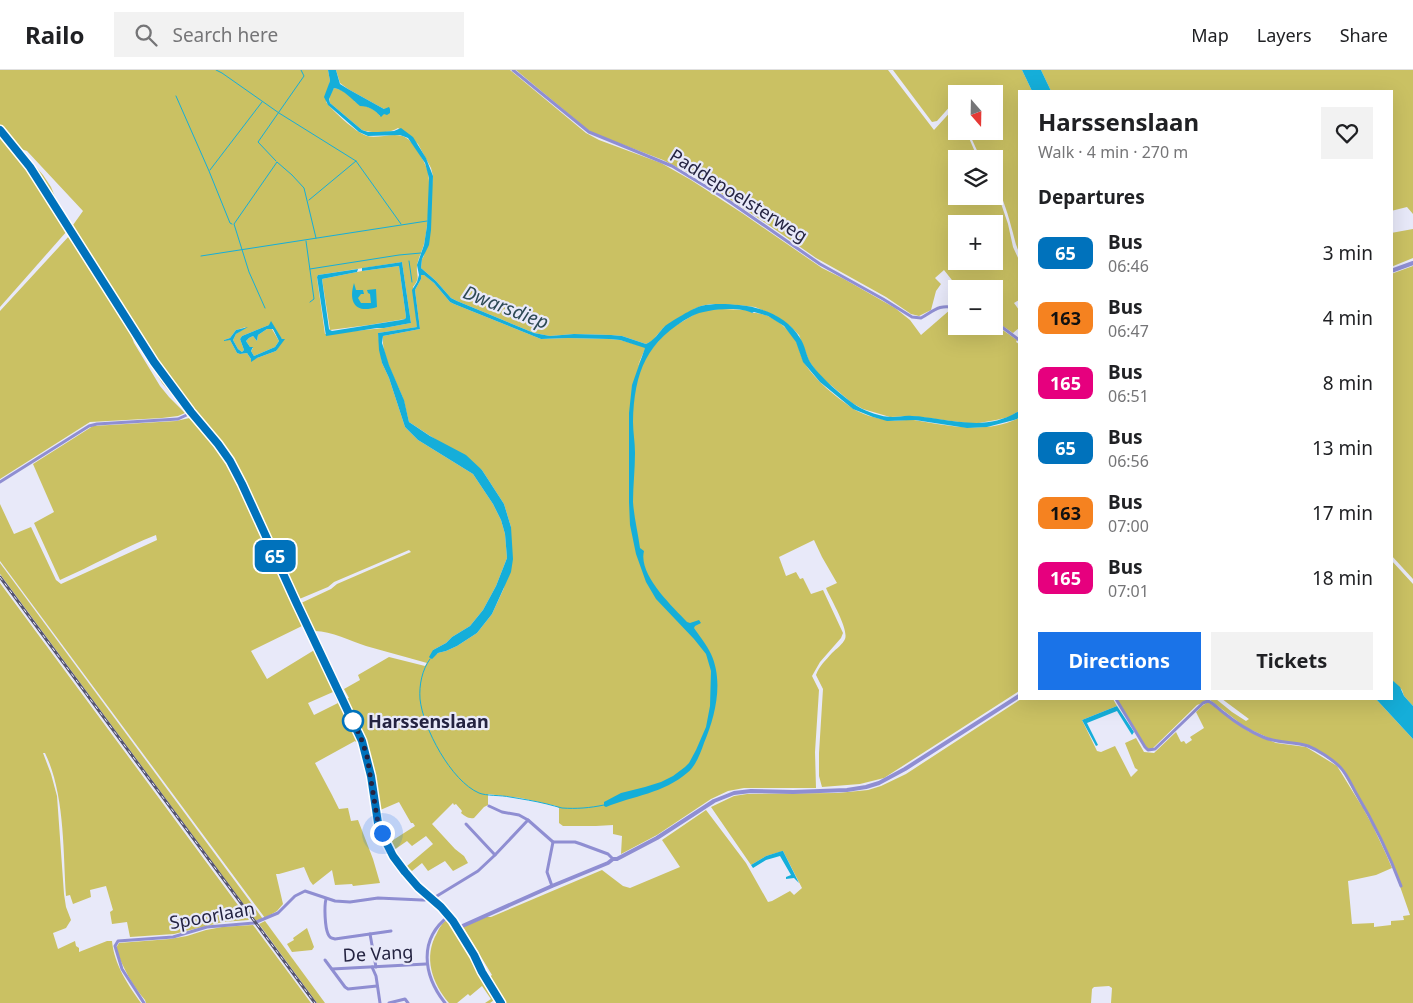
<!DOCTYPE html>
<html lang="en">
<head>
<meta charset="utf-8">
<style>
	body { margin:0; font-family:"Noto Sans",sans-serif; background:#f2f2f2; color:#202124; height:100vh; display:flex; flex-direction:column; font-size:19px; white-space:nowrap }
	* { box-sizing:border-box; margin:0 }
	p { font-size:16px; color:#757577 }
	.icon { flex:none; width:28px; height:28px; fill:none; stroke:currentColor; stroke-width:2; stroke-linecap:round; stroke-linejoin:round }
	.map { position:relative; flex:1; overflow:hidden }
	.details { position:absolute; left:1018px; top:20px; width:375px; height:610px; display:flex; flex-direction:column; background:#fff; border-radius:0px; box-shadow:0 5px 20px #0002 }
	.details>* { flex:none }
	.badge { padding:0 10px; border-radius:8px; font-size:18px; line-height:32px }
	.needle { width:32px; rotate:160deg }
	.buttons { position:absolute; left:948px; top:15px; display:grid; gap:10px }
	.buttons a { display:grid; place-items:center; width:55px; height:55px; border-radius:0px; background:#fff; box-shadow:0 5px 20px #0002; font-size:25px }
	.you { position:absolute; width:25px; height:25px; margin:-12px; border:4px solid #fff; border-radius:50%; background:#1a73e8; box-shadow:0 0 0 8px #1a73e833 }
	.map>.badge { position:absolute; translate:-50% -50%; box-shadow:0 0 0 2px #fff }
	h2 { padding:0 20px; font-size:19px; line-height:45px }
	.round { display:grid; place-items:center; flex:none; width:52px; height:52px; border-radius:0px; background:#f2f2f2 }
	.head { display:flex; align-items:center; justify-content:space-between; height:85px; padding:0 20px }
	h1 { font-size:24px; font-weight:700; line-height:38px }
	.action { display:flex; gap:10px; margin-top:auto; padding:10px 20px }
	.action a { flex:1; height:58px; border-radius:0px; background:#1a73e8; color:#fff; font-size:20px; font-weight:700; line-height:58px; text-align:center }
	.action a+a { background:#f2f2f2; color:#202124 }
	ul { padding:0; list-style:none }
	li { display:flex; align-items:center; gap:15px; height:65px; padding:0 20px }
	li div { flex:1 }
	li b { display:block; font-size:19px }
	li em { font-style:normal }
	li .badge { min-width:55px; font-weight:700; text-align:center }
	header { display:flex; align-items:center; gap:30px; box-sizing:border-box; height:70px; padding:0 25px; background:#fff; border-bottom:1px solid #e0e0e0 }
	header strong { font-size:24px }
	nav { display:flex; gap:28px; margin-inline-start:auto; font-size:18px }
	.search { width:350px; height:45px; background:#f2f2f2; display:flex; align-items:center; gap:12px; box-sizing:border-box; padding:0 18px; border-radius:0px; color:#757577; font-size:19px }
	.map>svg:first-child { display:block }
	.green { fill:#cac163; fill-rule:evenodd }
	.water { fill:#15aed9; fill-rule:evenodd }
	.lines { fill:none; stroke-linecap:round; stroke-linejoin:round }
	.stream { stroke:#15aed9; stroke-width:1 }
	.minor { stroke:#8f8ed2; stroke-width:3 }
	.tertiary { stroke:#8f8ed2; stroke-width:4 }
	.primary { stroke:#4d36b3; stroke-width:5 }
	.rail-casing { stroke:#55546f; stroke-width:3 }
	.rail { stroke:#e8e9f9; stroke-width:1; stroke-dasharray:4; stroke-linecap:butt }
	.line-casing { stroke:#fff; stroke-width:11 }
	.line { stroke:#0072bc; stroke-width:8 }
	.walk { stroke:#242341; stroke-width:5; stroke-dasharray:0 9 }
	.stop-dot { fill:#fff; stroke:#0072bc; stroke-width:2.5 }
	.labels { text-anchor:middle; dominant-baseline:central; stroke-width:4.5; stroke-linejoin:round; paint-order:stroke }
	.street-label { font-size:18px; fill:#242341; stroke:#e8e9f9 }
	.stop-label { font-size:18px; font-weight:bold; fill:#242341; stroke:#e8e9f9; text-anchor:start }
	.water-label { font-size:19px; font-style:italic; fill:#2d4954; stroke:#e8e9f9 }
</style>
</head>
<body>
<header>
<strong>Railo</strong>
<div class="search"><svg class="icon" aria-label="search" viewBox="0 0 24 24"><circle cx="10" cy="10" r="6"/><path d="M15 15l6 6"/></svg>Search here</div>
<nav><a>Map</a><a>Layers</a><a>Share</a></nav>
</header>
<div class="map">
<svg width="1413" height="933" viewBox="0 0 1413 933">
	<rect width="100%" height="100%" fill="#e8e9f9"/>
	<g class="green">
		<path d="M0 0H328L330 11 326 32C334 42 355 62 367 66 380 69 398 60 408 69 415 75 426 93 428 102 431 119 428 157 424 174 422 181 418 189 417 196 416 206 421 207 413 217L417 255V257L378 263 382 293 389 308 405 357 418 370 473 404 493 434 501 450 505 464 507 488 496 516 483 540 470 556 452 567 446 573 433 580 432 588 438 583 446 581 457 576 477 563 492 544 504 518 511 457 504 434 482 400 409 352C407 344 405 335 403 328 396 310 381 285 383 266L420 259 415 220 421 209V205L423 204 434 213 450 232 454 234 541 269 568 268 609 269 620 270 645 277V279L638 295 644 284 649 282 668 260 697 243 705 240 722 239 748 240 752 243C770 242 789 258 797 273 800 280 801 288 805 294 816 311 835 326 852 338 861 344 877 349 888 350 896 352 906 349 914 350 922 351 929 353 937 354 964 358 993 361 1019 348V621L884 708 860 714 822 717 819 706V683L823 619 816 605C819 596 826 590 832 583 836 579 843 574 845 569 849 559 830 528 826 518L837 513 822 487 814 470 779 487 786 506 796 502 800 509 803 508 811 524 823 520 843 563 841 568 820 592 812 606 819 620 815 682 816 718H744L728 721 711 729 657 765 621 784 622 766 613 764V755L596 756H563L559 753V738L556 736 521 728 488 724V735L484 737 474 748C468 749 465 746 461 743L462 741 456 734 454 735 453 733 432 754 455 779 464 786 468 793 453 801 445 791 428 801 422 793 412 801 407 796 433 774 426 766 412 776 407 771 394 780 390 772 415 756 413 753H411L399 732 378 741C376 725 375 709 372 694 366 671 356 650 345 629L349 628 344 619 360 610 358 605 389 587 425 596 427 593C407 587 386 582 366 576 351 571 329 560 313 561L299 534 331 519 337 514 411 482 409 480 334 512 328 517 297 530 249 425 217 370 179 322 138 265 141 263 140 261 136 262 69 155 66 146 73 155 83 141 27 81 18 78 0 57ZM402 192 411 253 384 258 325 264 317 208 318 205ZM269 255 282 269 276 281 257 288 251 289 247 283 240 284 237 283 230 270H224L230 268 236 260 246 257 236 264 233 270 238 279 242 282 244 280 240 269 242 266Z"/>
		<path d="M336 0H510L586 63 599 70 661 93 691 110 742 143 822 198 844 209 895 238 910 250 921 265 951 239 956 240V256H994V254L1017 270 1016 272 1019 274V341L1009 347 996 350 979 353H967L912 346 890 347 863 339 852 333 820 306 809 291 799 265 789 255 776 246 755 237 738 235 711 234 701 236 694 239 664 257 652 271 646 274 622 266 611 265 574 264 550 266 534 263 457 231 451 228 436 211 421 198 422 189 424 186 433 106 431 98 418 74 398 58C389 64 372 63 362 60L330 33 329 27 334 18C340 19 348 23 352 28 356 32 353 31 358 33 366 37 375 38 380 46L387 39H384L348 19 340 13Z"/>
		<path d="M516 0H888L934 60 955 37 956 40V61H966L978 89H956V126H994V113L1008 154 1013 177 1019 190V230L1014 233 1019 240V258L1013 263 994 250V219H959L944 200 935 208 941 214 936 221 931 240 919 246 911 244 886 227 816 188 770 156 696 107 663 90 595 64 588 60ZM956 154H994V191H956Z"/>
		<path d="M893 0H1022L1032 21H1019V182C1015 174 1014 165 1011 156 1007 139 1000 124 995 107L994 106V89H981L968 61H994V24H956V36L953 33 937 51 932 52Z"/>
		<path d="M1041 0H1413V144L1407 137 1391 141V21H1051Z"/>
		<path d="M0 63 29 97 67 161 0 237Z"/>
		<path d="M22 81 43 105 51 117 63 147Z"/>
		<path d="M1413 159V188L1391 197V163Z"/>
		<path d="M70 165 126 252 134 273 160 316 169 327 185 343 178 346 162 348 90 352 0 409V241Z"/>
		<path d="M399 196 406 247 405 249 369 255 330 260 322 209 362 201Z"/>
		<path d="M1413 196V509L1391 485V204Z"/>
		<path d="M267 259H272L279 271 275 277 254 286 251 281 253 278 250 277 246 271 249 268 253 266 257 271 258 265Z"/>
		<path d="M135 266 188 341H186L162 313 135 268Z"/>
		<path d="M194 347 229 394 304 553 302 556 251 581 267 609 316 579 359 671 356 672 355 671 315 693 332 725 339 739 348 738 351 751 358 750 373 789 380 813 353 816 352 814 335 815 332 800 313 815 310 811 304 797 279 804H276L283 834 277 841 265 848 0 491V434L14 464 31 457 56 510 61 514 157 470 156 465C123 478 92 496 60 510L34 453 54 442 33 394 93 356 176 351ZM333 622 338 633 314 645 308 633Z"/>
		<path d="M1391 490 1413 514V636L1404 626 1402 620 1391 609Z"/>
		<path d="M0 493 263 849 256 851 0 504Z"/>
		<path d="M0 513 249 850 223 852 174 864 130 867 127 852 112 854 110 842 113 840 106 816 90 820 91 827 73 834 70 825 66 826C63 781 65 724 45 683H43L51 704 57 726 64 824 66 837 71 850 66 858 53 863 58 879 75 871 76 876 79 878V882L107 871H112C114 894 128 915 141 933H0Z"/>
		<path d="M1021 629H1113L1117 636 1082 650 1097 681 1101 682 1115 676 1131 707 1138 700 1135 698 1125 673 1136 668 1144 682 1154 683 1176 662 1181 672 1184 671 1186 674 1192 670 1190 667 1204 658 1196 642 1202 636 1208 632 1248 661 1276 673 1306 677 1337 696 1369 748 1386 784 1392 798 1376 805 1348 811 1352 854 1374 853V857L1391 855V851L1404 850 1403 846 1410 845 1389 785 1340 697 1308 675 1271 669 1245 657 1210 630 1197 635 1152 679H1147L1117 629H1216L1232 642 1246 651 1249 649 1222 629H1376L1413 669V933H1111L1112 918 1109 916 1094 917 1092 919 1091 933H504L489 907 492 905 463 857 486 847H491L602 800 623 816 630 818 680 797 662 770 706 740 746 793 768 832 772 831 790 821 794 825 802 818 783 781 766 786 751 795 711 737 734 726 747 724 838 723 868 720 881 716 906 704Z"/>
		<path d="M447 850 484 910 486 909 500 933H496L494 930 490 933H485L491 929 482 916 470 926 468 924 457 933H449C432 913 423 887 437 863 440 857 442 853 447 850Z"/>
		<path d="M265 851 325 933H317L259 854Z"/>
		<path d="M253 855 311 933H146L145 930C133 916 122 897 116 878L119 873 170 869 187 866 206 860 222 857Z"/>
		<path d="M307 858 314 877 312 880 292 882 287 874 294 870 293 868Z"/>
	</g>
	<g class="water">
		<path d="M328 0H336L340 14 348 19 384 39 389 37 390 39V43L387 45 384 44 381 47C375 40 369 36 360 36 351 29 345 20 334 18L329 29 330 33 362 60 368 62H378L394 61 401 58 413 67 426 88 433 106 431 160 429 175 422 189 421 198 436 211 451 228 457 231 534 263 550 266 574 264 611 265 622 266 646 274C654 271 659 262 665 256 672 251 693 238 701 236 713 233 728 234 739 235 762 237 788 247 800 268 805 275 806 285 810 292 818 305 844 328 857 336 867 342 881 347 893 347 899 347 906 345 912 346 921 346 929 348 938 349 968 353 992 358 1019 341V348L1014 350 987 357 967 358 915 350 887 351 873 347 853 339 820 312 803 292 796 272 784 256 768 246 754 242 752 243C740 236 705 239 692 246 647 270 634 302 633 352 633 362 635 372 635 383 635 399 633 416 633 432 634 447 638 463 640 478L644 481C638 505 672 536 687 552L690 553 699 550 701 553 695 556 694 558C700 567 707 575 711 584 724 612 715 647 704 673 700 684 696 696 687 703 664 723 633 726 606 737L604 736V732L621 723 645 717 661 712 673 706 685 697 689 693 696 680 706 657 710 636 711 601 706 584 694 569 656 529 646 512 636 484 630 455 629 432V343L632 315 645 278 620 270 609 269 568 268 541 269 454 234 450 232 434 213 424 205H421V209L415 220 420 259 383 266 382 273 384 279 389 295 404 330 409 352 430 366 466 385 482 400 504 434 511 457 513 489 511 502 492 544 477 563 457 576 446 581 438 583 432 589 430 588 429 587 433 580 446 573 452 567 470 556 483 540 496 516 507 488 505 464 501 450 493 434 473 404 418 370 405 357 389 308 382 293 379 280 378 263 417 257 412 220 417 212 419 205 417 195 424 175 427 156 429 108 425 93 408 68 400 65 368 66 359 62 328 35 324 27 330 11Z"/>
		<path d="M1022 0H1041L1051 21H1032Z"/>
		<path d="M402 192 411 253 384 258H377L326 266 317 207 318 205 358 199 357 202 322 209 329 259 330 260 332 261 401 250 405 249 406 247 399 196 362 201V198Z"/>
		<path d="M354 213 356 220H363L364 224H361L358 228 361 233H371L370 224 368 223 367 220 376 219 377 237C356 244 348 233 354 213Z"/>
		<path d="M271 251 282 269H285L276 281 257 288 251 292V289L247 283 240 284 237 283 230 270 224 271V270L230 268 236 260 248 257 236 264 233 270 238 279 242 282 244 280 240 269 242 266 269 255ZM267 259H273L279 271 275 277 254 286 251 281 253 277H250L246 271 249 268 253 266 257 271 258 265Z"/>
		<path d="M1391 609 1400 617 1404 626 1413 636V669L1376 629H1391Z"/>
		<path d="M1117 636 1134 662 1132 665 1117 641 1087 653 1098 675 1096 676 1082 650Z"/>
		<path d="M782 781H783L799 813 794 808 786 809V807L791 805 780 786 766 790 753 798 751 795 766 786Z"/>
	</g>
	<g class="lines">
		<g class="stream">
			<path d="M216 0 222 3 279 43 356 91 401 154"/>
			<path d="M176 26 209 101 230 153 232 154"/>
			<path d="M276 91 258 72 304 6 301 0"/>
			<path d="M210 100 262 32"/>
			<path d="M309 130 356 91"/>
			<path d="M306 171 314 229 310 232"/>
			<path d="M201 186 427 151"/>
			<path d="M409 191 412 212"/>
			<path d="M310 199 399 185 421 183"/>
			<path d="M265 238 249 202 234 154 277 92 292 105 304 118 316 168"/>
			<path d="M430 589C422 600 419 615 420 629 423 658 451 711 479 723 486 726 501 725 510 727 522 729 535 731 547 734 552 735 557 737 562 738 576 739 590 738 604 735"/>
		</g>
		<g class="minor">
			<path d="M513 0 589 62 672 96 723 127 820 194 883 229 912 247 921 248C935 240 939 234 956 238"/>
			<path d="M994 251 1019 270"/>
			<path d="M0 412 89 356 97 354 178 349 191 343"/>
			<path d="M1116 629 1145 677 1148 680 1155 679 1203 633 1208 631C1215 634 1218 639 1224 643 1235 652 1249 661 1263 667 1279 674 1293 671 1308 676 1318 680 1332 689 1340 697 1347 704 1351 714 1356 723 1374 753 1389 784 1401 816"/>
			<path d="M489 736 502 742 519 745 528 750"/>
			<path d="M466 754 495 785"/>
			<path d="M552 816 547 802 553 772"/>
			<path d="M326 829C324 837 325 857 328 864 330 868 331 868 335 869L391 861"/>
			<path d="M432 829 478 801 495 785 528 750 553 772H575L581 774 608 784 613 789"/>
			<path d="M370 864 376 897"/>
			<path d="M325 890 345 917 348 919 377 916"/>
			<path d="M372 897 376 906 380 933"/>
			<path d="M332 899 426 894"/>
			<path d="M144 933 122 899 115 876 118 871 173 867 207 857 254 853 278 843 295 826 305 821 335 831 350 832 378 828 422 830H425L428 827"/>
			<path d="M389 933 405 929 408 933"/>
			<path d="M445 933C423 905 418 869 449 846"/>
		</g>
		<g class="tertiary">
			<path d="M1391 201 1413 193"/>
			<path d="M458 858 552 816 608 793 613 789H617L657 768 714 731 734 723 751 721 793 722 847 720 866 717 879 713 905 699 1019 626"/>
		</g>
		<g class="primary">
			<path d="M0 60 30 97 154 292 191 342 218 374 230 391 242 414 296 532 362 671C376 708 371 750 393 785 401 798 411 810 422 820 429 827 436 832 442 838 461 858 478 888 489 912"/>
			<path d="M487 910 501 933"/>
		</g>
		<defs>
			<path id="rail" d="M0 507 315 933"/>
		</defs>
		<use href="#rail" class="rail-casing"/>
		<use href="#rail" class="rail"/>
	</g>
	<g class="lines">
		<defs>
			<path id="line" d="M0 60 30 97 154 292 191 342 218 374 230 391 242 414 296 532 362 671 371 706 378 753 386 772 393 786 405 802 418 817 441 837 453 851 474 885 482 902 501 933"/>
		</defs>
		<use href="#line" class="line-casing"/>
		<use href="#line" class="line"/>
		<path class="walk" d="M353 651 352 648 362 671 367 686 378 753 382 763"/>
	</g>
	<circle class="stop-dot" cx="353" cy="651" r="10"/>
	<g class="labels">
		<g class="street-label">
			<text transform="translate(739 125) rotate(32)">Paddepoelsterweg</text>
			<text transform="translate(212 845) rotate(-10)">Spoorlaan</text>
			<text transform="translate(378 883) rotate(-3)">De Vang</text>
		</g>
		<g class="stop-label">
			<text x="368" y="651">Harssenslaan</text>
		</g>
		<g class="water-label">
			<text transform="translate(506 237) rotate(21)">Dwarsdiep</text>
		</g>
	</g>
</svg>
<div class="buttons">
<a><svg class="needle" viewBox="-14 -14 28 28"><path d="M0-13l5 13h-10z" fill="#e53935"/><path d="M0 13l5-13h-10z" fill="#757577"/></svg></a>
<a><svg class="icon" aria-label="layers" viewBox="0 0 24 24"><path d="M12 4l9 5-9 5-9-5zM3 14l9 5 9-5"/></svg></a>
<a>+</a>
<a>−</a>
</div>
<div class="you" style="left:382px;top:763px"></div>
<b class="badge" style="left:275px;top:486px;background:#0072bc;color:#fff">65</b>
<section class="details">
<div class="head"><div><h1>Harssenslaan</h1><p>Walk · 4 min · 270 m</p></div><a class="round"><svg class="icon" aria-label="heart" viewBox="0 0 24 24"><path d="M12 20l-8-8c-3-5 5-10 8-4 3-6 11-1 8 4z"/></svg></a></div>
<h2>Departures</h2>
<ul>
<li><span class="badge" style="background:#0072bc;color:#fff">65</span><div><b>Bus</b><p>06:46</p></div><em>3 min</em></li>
<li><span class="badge" style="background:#f58220;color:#111">163</span><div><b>Bus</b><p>06:47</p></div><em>4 min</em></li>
<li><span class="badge" style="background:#e6007e;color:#fff">165</span><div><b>Bus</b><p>06:51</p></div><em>8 min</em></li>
<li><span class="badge" style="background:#0072bc;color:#fff">65</span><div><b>Bus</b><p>06:56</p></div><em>13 min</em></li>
<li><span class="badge" style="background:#f58220;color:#111">163</span><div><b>Bus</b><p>07:00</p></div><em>17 min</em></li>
<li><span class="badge" style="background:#e6007e;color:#fff">165</span><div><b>Bus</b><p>07:01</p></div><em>18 min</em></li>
</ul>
<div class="action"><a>Directions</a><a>Tickets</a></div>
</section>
</div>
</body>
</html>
